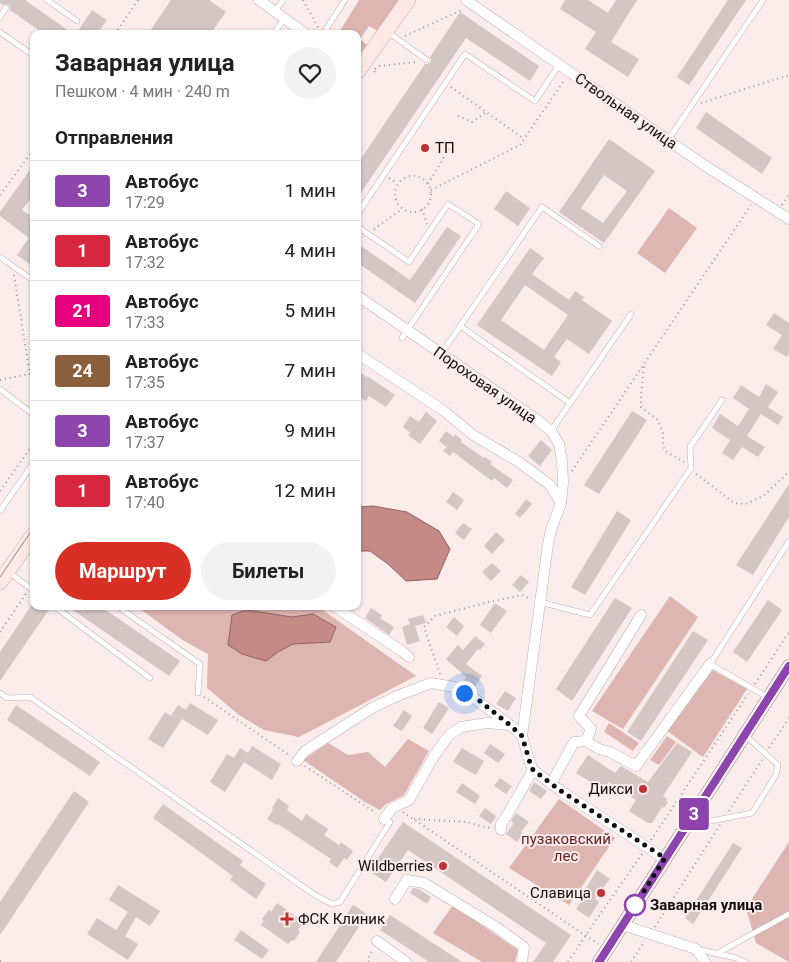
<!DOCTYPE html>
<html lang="ru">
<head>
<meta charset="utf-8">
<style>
	body { margin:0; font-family:Roboto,sans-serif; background:#f2f2f2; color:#222; height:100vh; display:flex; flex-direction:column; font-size:19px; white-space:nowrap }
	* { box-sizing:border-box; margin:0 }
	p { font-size:16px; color:#767676 }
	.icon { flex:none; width:28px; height:28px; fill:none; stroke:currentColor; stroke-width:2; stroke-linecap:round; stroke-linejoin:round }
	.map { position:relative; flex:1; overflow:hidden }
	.drawer { position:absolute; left:30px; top:30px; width:331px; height:580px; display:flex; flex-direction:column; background:#fff; border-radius:10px; box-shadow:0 1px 4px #0004 }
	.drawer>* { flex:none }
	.badge { padding:0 10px; border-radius:4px; font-size:18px; line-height:32px }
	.you { position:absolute; width:25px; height:25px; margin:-12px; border:4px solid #fff; border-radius:50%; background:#1a73e8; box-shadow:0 0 0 8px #1a73e833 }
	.map>.badge { position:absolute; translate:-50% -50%; box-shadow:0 0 0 2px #fff }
	h2 { padding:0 25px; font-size:19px; line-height:45px }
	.round { display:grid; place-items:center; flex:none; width:52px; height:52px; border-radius:26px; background:#f2f2f2 }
	.overview { display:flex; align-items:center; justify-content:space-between; height:85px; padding:0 25px }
	h1 { font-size:24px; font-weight:700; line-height:38px }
	.cta { display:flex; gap:10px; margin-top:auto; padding:10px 25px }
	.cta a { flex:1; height:58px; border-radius:30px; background:#d93025; color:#fff; font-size:20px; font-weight:700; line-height:58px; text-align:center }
	.cta a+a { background:#f2f2f2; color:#222 }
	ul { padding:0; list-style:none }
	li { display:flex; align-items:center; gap:15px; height:60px; padding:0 25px; border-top:1px solid #e0e0e0 }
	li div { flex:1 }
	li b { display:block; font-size:19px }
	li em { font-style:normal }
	li .badge { min-width:55px; font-weight:700; text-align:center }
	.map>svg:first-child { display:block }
	.green { fill:#ddb5b1 }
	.water { fill:#c58a86; stroke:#8f6462 }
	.building { fill:#d3c6c4; fill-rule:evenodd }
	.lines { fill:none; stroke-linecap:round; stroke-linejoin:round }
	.service-casing { stroke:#bfb1b0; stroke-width:6 }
	.minor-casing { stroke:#bfb1b0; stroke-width:11 }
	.tertiary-casing { stroke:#bfb1b0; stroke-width:14 }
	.secondary-casing { stroke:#bfb1b0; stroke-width:16 }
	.path { stroke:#a19795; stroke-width:2; stroke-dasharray:1 4; stroke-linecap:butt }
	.service { stroke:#fff; stroke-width:5 }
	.minor { stroke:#fff; stroke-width:10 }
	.tertiary { stroke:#fff; stroke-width:12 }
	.secondary { stroke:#fee8e6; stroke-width:15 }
	.tram { stroke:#8d8482; stroke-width:1 }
	.line-casing { stroke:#fff; stroke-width:11 }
	.line { stroke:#8e44ad; stroke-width:8 }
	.walk { stroke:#120d0d; stroke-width:5; stroke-dasharray:0 9 }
	.poi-dot { fill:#c03035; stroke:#faecea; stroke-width:2 }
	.stop-dot { fill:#fff; stroke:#8e44ad; stroke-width:2.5 }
	.labels { text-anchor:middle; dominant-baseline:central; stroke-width:4; stroke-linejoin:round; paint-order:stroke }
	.street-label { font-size:15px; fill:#120d0d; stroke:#faecea }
	.poi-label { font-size:15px; fill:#120d0d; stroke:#faecea; text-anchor:end }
	.park-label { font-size:15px; fill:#682121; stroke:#faecea }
	.stop-label { font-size:15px; font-weight:bold; fill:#120d0d; stroke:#faecea; text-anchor:start }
</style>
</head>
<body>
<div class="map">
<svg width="789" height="962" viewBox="0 0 789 962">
	<rect width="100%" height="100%" fill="#faecea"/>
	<g class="green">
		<path d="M359 0H400L378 31 369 26 360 39 368 46 360 57 358 56V34H338Z"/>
		<path d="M669 208 697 228 665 273 637 253Z"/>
		<path d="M670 596 698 617 623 729 592 711Z"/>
		<path d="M136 606H317L416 676 299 737 264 730 239 715 207 688 208 654 184 641Z"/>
		<path d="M713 670 747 689 703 757 666 730Z"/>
		<path d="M609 723 639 743 633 751 604 732Z"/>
		<path d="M667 736 676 742 659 765 650 760Z"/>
		<path d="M408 739 429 751 404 795 386 804 380 810 365 802 303 760 328 743 348 755 368 752 385 767Z"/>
		<path d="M559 799 615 838 569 905 509 868Z"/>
		<path d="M789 842V962L756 943 746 908Z"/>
		<path d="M453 905 518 950 515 962H482L433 933Z"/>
	</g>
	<g class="water">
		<path d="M373 506 407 512 439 531 450 549 437 579 406 581 388 564 370 551H358V507Z"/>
		<path d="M247 610 292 617 313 614 336 627 330 642 293 644 278 652 266 661 242 654 228 645 232 615Z"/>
	</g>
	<g class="building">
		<path d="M0 0H25L73 34H44L10 10V8L9 5 6 4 3 5 0 3Z"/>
		<path d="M171 0H209L226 12 210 34H148Z"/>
		<path d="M565 0H588L608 13 616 0H637L611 42 639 59 628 77 585 49 596 32 560 9Z"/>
		<path d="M728 0H746L689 85 677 77Z"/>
		<path d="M92 10 107 20 97 34H76Z"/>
		<path d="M460 12 539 66 530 81 466 38 358 197V163L425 64H428L431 62V59L430 57Z"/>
		<path d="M706 112 772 158 762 174 696 128Z"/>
		<path d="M609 139 655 171 604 243 559 212ZM604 175 627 191 603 223 581 208Z"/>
		<path d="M34 164V194L22 210 34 218V261L31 265 17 255 29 238 0 216V212Z"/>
		<path d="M506 191 530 208 518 226 494 209Z"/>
		<path d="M447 227 461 236 415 303 358 263V244L410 280Z"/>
		<path d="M530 248 544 258 532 274 569 300 575 291 584 297 582 300 612 321 589 354 567 339 554 357 561 362 552 376 477 325ZM525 285 568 315 544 350 501 320Z"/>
		<path d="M774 313 789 323V353L787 357 773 349 782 335 766 325Z"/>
		<path d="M358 370 366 377 367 376 395 395 386 407 369 396 366 401 358 396Z"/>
		<path d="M766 384 778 392 768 407 783 417 778 425 761 414 747 436 765 447 758 457 742 447 733 460 722 453 730 440 712 428 720 414 738 426 749 409 733 398 741 385 759 397Z"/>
		<path d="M632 411 647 420 599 494 584 485Z"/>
		<path d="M426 412 437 421 420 444 408 435 411 433 403 427 410 416 419 422Z"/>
		<path d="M446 431 454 437 455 434 462 440 461 442 484 458 485 457 492 462 490 464 513 480 507 488 494 478 492 481 453 452 450 456 443 451 447 447 439 441Z"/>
		<path d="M541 440 552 450 540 466 528 456Z"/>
		<path d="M789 484V517L753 575 736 565Z"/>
		<path d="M453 492 464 500 457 510 446 502Z"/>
		<path d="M526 499 532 504 520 518 515 514Z"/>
		<path d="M617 511 631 520 585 595 571 587Z"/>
		<path d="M463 523 472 529 464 540 455 533Z"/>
		<path d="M496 532 505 540 492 554 484 546Z"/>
		<path d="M492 563 501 571 491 581 482 572Z"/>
		<path d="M521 575 529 582 520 592 512 585Z"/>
		<path d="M615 598 632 608 572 701 556 689Z"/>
		<path d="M768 600 782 610 747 662 733 652Z"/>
		<path d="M495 603 507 611 491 633 480 625Z"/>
		<path d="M31 606H50V608L0 681V652Z"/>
		<path d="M67 606H100L180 661 169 676Z"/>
		<path d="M371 608 382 615 380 618 394 627 389 635 365 618Z"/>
		<path d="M423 615 426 623 415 626 420 641 407 645 402 627 410 624 408 619Z"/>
		<path d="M454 617 464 626 457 636 446 627Z"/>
		<path d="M693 631 708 640 641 741 627 732Z"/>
		<path d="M475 636 485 644 480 650 478 649 466 664 482 676 473 689 463 682 466 677 446 659 458 645 463 650Z"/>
		<path d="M505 691 516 698 508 711 496 704Z"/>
		<path d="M439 702 449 708 432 734 423 728Z"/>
		<path d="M190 703 218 720 208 735 182 719 163 748 148 739 165 712 171 716 178 705 186 710Z"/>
		<path d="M16 705 100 762 90 776 7 720Z"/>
		<path d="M404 710 412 716 402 731 393 726Z"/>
		<path d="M677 743 692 752 663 796 667 799 666 801 668 802 664 808 662 807 652 823H648L629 811 636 800 609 782 604 790 576 773 588 755 615 773 621 766 648 782Z"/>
		<path d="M490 744 505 754 498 763 484 753Z"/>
		<path d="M252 746 281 764 272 780 244 762 225 792 210 782 227 754 234 758 240 748 248 753Z"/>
		<path d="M462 748 484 761 476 775 453 762Z"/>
		<path d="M500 778 512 786 506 794 494 786Z"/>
		<path d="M534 782 547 791 541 799 529 791Z"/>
		<path d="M462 783 480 796 475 804 456 792Z"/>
		<path d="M74 791 89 802 0 935V902Z"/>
		<path d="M278 798 289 806 287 810 302 821 306 814 328 829 324 835 339 845 341 842 353 851 347 860 344 858 337 868 329 862 331 859 278 824 276 825 267 819 273 810 272 808Z"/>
		<path d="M163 804 243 861 240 865 266 884 256 899 230 880 233 876 153 818Z"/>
		<path d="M485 808 496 816 491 824 479 816Z"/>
		<path d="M516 813 529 822 521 832 523 834 517 842 506 834 514 823 511 821Z"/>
		<path d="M403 822 571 935 553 962H533L546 943 408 850 386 882 369 871Z"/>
		<path d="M733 843 742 848 693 924 685 918Z"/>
		<path d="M597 870 610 879 595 899 599 902 589 918 576 909 589 890 586 888Z"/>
		<path d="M118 885 160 911 150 926 136 917 125 936 138 944 128 960 87 934 97 918 116 930 128 912 109 900Z"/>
		<path d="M413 888 419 889 431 897 427 904 410 893Z"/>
		<path d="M277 903 304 922 298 930 300 932 294 941 292 940 288 944 261 925 264 921 262 919 269 910 271 912Z"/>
		<path d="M353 905 367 914 336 962H316Z"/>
		<path d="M390 915 462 962H429L380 930Z"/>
		<path d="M241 930 269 950 262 959 234 940Z"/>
	</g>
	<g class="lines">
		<defs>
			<g id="service">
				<path d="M47 0 77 21"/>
				<path d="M275 11 283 0"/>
				<path d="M0 17 6 8"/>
				<path d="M0 32 34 56"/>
				<path d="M389 33 427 60"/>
				<path d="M273 34 285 18"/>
				<path d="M323 34 345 0"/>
				<path d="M668 140 763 0"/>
				<path d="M358 213 465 54 535 101 559 65"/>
				<path d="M358 227 409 262 448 204 479 224 402 338"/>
				<path d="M0 257 34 281"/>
				<path d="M460 326 570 403"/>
				<path d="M441 354 542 207 599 246"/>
				<path d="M0 389 34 415"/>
				<path d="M551 431 631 314"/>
				<path d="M0 511 34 462"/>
				<path d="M10 573 34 591"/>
				<path d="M540 602 590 615 691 468 690 447 722 400"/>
				<path d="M54 606 150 678"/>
				<path d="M117 606 200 664 198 693"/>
				<path d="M0 693 7 698 30 697 315 895 332 904 340 902 390 822"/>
				<path d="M767 697 710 664 789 541"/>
				<path d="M690 825 752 813 776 775 778 765 745 735"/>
				<path d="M697 949 736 958 745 962"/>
				<path d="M716 954 789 914"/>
			</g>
			<g id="minor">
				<path d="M259 0 306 34"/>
				<path d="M466 0 704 165 789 219"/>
				<path d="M358 296 536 419 551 431 559 444 562 461 563 483 561 503 551 530 548 544 522 736"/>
				<path d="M358 354 444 411 473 435 519 462 550 485 561 503"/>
				<path d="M334 606 403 652 409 657"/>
				<path d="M586 741 591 729 579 716 641 615"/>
				<path d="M297 761 305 751 372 708 397 696 431 683 454 687 475 699 510 725 522 736 530 763 533 770 561 791 665 859"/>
				<path d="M551 784 574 742 586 741 599 749 610 752 636 766 710 664"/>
				<path d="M384 819 392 808 409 800 434 756 449 735 461 727 487 723 509 725"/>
				<path d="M501 830V824L506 817 533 770"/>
				<path d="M395 899 407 880 424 883 496 927 524 947 522 962"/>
				<path d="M623 925 696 949 705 962"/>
				<path d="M377 941 406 962"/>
			</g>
			<path id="tertiary" d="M599 962 789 666"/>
			<g id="secondary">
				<path d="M358 71 408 0"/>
				<path d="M0 582 34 534"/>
			</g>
		</defs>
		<use href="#service" class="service-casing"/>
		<use href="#minor" class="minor-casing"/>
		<use href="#tertiary" class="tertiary-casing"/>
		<use href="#secondary" class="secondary-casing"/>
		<g class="path">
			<path d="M303 0 319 29"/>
			<path d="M115 34 138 0"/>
			<path d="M405 36 464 9"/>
			<path d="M375 72 373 70 379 66 418 62"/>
			<path d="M451 87 524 139"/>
			<path d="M701 103 789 75"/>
			<path d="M458 116 472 122 486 112"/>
			<circle cx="413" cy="194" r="18"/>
			<path d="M389 178 397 183"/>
			<path d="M428 184 453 142"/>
			<path d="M431 190 520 145 565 79"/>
			<path d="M0 195 34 149"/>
			<path d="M782 205 789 194"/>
			<path d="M422 209 427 224"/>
			<path d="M374 229 402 209"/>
			<path d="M14 275 34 400"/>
			<path d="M644 367 641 396V407L658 420 663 434V445L665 451 684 462"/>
			<path d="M0 380 34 373"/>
			<path d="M572 471 751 205"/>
			<path d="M696 474 734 503 746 504 763 496 789 472"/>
			<path d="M0 491 34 443"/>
			<path d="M0 632 27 592"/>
			<path d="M440 674 424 627 435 616 489 602 522 595 531 599"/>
			<path d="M755 684 789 632"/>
			<path d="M204 697 289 755"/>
			<path d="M769 748 789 718"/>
			<path d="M305 766 376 813"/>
			<path d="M729 811 762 760"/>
			<path d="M403 812 598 944"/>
			<path d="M414 819 467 822 480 826 491 828"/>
			<path d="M651 840 748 694"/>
			<path d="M655 927 720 825"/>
			<path d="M0 961 2 962"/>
			<path d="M369 962 368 959 373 949"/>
			<path d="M568 962 594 923 642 854"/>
			<path d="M631 962 645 941"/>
		</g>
		<use href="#service" class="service"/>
		<use href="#minor" class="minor"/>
		<use href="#tertiary" class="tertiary"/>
		<use href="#secondary" class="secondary"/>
		<path class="tram" d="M0 577 34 527"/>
	</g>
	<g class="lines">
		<defs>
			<path id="line" d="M599 962 789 666"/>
		</defs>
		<use href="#line" class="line-casing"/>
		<use href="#line" class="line"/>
		<path class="walk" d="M464 693 476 698 510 725 522 736 530 763 533 770 561 791 665 858 635 905"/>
	</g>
	<g class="poi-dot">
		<circle cx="425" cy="148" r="5"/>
		<circle cx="643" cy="789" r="5"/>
		<circle cx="443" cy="866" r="5"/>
		<circle cx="601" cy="893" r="5"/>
		<path d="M284.5 911.5h5v5h5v5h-5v5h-5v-5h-5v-5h5z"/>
	</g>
	<circle class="stop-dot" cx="635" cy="905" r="10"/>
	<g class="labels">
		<g class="street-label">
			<text transform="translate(626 111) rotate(35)">Ствольная улица</text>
			<text transform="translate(485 385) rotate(35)">Пороховая улица</text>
		</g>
		<g class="poi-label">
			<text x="435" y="148" text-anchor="start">ТП</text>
			<text x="633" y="789">Дикси</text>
			<text x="433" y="866">Wildberries</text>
			<text x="591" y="893">Славица</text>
			<text x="298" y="919" text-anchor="start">ФСК Клиник</text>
		</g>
		<g class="park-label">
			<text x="566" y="839">пузаковский<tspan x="566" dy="17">лес</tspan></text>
		</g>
		<g class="stop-label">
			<text x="650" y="905">Заварная улица</text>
		</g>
	</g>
</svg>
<div class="you" style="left:464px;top:693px"></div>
<b class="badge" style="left:694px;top:814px;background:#8e44ad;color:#fff">3</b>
<section class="drawer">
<div class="overview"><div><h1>Заварная улица</h1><p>Пешком · 4 мин · 240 m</p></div><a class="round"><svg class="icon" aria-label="heart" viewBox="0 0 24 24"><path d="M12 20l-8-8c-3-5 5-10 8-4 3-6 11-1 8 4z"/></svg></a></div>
<h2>Отправления</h2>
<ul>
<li><span class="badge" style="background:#8e44ad;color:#fff">3</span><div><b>Автобус</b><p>17:29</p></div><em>1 мин</em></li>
<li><span class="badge" style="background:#d7263d;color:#fff">1</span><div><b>Автобус</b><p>17:32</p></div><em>4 мин</em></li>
<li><span class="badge" style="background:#e6007e;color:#fff">21</span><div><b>Автобус</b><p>17:33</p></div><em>5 мин</em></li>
<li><span class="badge" style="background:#8b5e3c;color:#fff">24</span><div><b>Автобус</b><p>17:35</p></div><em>7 мин</em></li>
<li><span class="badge" style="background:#8e44ad;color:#fff">3</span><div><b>Автобус</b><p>17:37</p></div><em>9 мин</em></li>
<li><span class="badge" style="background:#d7263d;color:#fff">1</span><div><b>Автобус</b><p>17:40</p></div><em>12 мин</em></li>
</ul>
<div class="cta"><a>Маршрут</a><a>Билеты</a></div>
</section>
</div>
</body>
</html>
